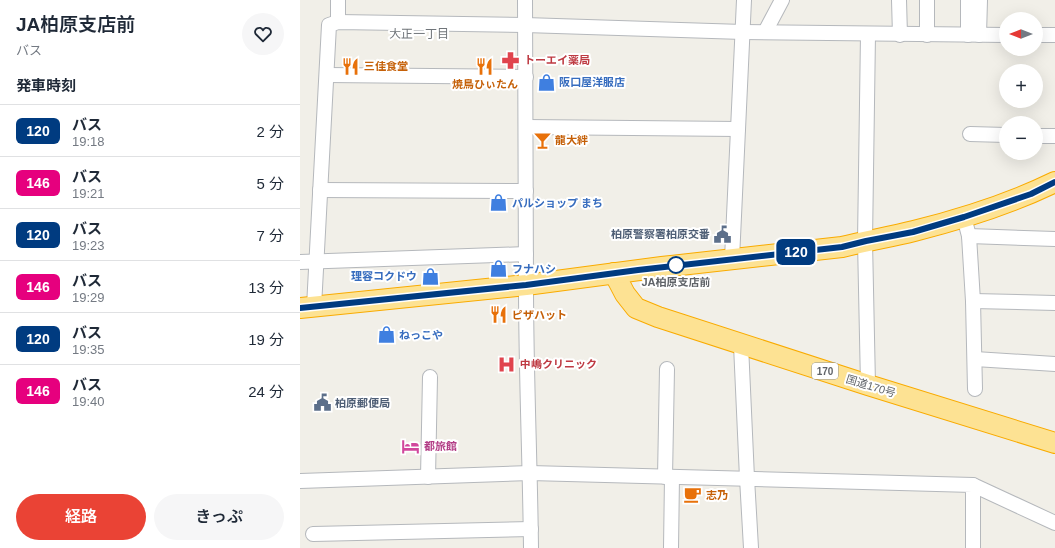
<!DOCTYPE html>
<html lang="ja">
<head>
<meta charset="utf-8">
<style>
	body { margin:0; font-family:Arial,"Noto Sans JP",sans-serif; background:#f6f6f7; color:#1f2937; height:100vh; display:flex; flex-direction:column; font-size:15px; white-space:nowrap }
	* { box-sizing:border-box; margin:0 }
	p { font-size:13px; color:#747a83 }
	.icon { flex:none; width:22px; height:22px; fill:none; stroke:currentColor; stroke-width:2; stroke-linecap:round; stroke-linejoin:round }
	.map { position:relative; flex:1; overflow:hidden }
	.details { display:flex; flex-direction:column; background:#fff; width:300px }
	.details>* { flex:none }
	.badge { padding:0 8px; border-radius:6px; font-size:14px; line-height:26px }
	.needle { width:26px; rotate:270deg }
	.buttons { position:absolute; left:699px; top:12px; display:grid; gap:8px }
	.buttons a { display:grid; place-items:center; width:44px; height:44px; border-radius:50%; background:#fff; box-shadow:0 4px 16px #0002; font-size:20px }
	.map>.badge { position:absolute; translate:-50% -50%; box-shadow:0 0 0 2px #fff }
	h2 { padding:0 16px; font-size:15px; line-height:36px }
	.round { display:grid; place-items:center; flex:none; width:42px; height:42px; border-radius:21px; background:#f6f6f7 }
	.summary { display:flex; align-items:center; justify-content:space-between; height:68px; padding:0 16px }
	h1 { font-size:19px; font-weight:600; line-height:30px }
	.button { display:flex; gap:8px; margin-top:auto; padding:8px 16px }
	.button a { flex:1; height:46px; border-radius:24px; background:#ea4335; color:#fff; font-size:16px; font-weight:600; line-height:46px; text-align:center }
	.button a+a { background:#f6f6f7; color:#1f2937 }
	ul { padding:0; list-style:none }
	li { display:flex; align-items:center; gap:12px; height:52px; padding:0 16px; border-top:1px solid #e0e1e3 }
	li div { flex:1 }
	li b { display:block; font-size:15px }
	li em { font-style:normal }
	li .badge { min-width:44px; font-weight:700; text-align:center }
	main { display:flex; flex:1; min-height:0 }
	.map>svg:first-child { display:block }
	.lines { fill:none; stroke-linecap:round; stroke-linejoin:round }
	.minor-casing { stroke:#b5b8bc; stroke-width:16 }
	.highway-casing { stroke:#f9ab00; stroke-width:22 }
	.minor { stroke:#fff; stroke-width:14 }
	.highway { stroke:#fde293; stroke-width:20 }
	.line-casing { stroke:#fff; stroke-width:9 }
	.line { stroke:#003b80; stroke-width:6 }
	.stop-dot { fill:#fff; stroke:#003b80; stroke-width:2 }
	.labels { text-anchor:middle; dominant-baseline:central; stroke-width:4; stroke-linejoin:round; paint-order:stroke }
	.shield { fill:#fff; stroke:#8f9295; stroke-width:1 }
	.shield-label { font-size:10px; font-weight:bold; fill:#5f6368 }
	.health-label { font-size:11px; font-weight:bold; fill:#be3a42; stroke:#fff; text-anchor:start }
	.food-label { font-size:11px; font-weight:bold; fill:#c56008; stroke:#fff; text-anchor:start }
	.shop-label { font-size:11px; font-weight:bold; fill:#366cbe; stroke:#fff; text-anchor:start }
	.service-label { font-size:11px; font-weight:bold; fill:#4e5e75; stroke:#fff; text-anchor:end }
	.stop-label { font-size:11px; font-weight:bold; fill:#5f6368; stroke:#fff }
	.street-label { font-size:11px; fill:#5f6368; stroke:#fff }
	.hotel-label { font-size:11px; font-weight:bold; fill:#b23c85; stroke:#fff; text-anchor:start }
	.neighbourhood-label { font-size:12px; fill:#70757a; stroke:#fff }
</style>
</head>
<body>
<main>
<section class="details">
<div class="summary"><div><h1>JA柏原支店前</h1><p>バス</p></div><a class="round"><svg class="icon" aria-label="heart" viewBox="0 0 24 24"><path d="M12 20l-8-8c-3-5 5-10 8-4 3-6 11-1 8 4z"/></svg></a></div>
<h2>発車時刻</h2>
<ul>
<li><span class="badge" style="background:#003b80;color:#fff">120</span><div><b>バス</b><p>19:18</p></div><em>2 分</em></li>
<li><span class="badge" style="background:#e6007e;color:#fff">146</span><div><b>バス</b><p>19:21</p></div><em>5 分</em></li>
<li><span class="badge" style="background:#003b80;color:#fff">120</span><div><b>バス</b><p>19:23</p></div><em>7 分</em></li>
<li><span class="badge" style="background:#e6007e;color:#fff">146</span><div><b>バス</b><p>19:29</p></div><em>13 分</em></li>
<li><span class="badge" style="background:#003b80;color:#fff">120</span><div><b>バス</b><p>19:35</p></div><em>19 分</em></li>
<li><span class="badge" style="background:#e6007e;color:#fff">146</span><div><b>バス</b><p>19:40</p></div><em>24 分</em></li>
</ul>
<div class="button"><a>経路</a><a>きっぷ</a></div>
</section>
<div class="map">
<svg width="755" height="548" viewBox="0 0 755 548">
	<rect width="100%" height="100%" fill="#f1efe8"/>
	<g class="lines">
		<defs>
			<g id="minor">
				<path d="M225 0C226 95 225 190 226 285 226 372 230 460 231 548"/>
				<path d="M599 0 600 35"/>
				<path d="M627 0V35"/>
				<path d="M38 22V0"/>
				<path d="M465 32 482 0"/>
				<path d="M668 35V0"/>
				<path d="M679 35 680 0"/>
				<path d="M736 35H755"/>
				<path d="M27 75 226 77"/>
				<path d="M226 127 438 129"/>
				<path d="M670 134 706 135"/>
				<path d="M736 136H755"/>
				<path d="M20 190 226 191"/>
				<path d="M664 217 669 236 673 301 675 389"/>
				<path d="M669 236 755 239"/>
				<path d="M432 259 444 0"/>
				<path d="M0 262 226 254"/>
				<path d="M673 301 755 303"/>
				<path d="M14 307 29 25 38 22 225 25 443 32 706 35"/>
				<path d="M441 345 447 478 451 548"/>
				<path d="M675 359 755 364"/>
				<path d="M568 385 565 241 568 34"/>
				<path d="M128 477 130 377"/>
				<path d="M365 477 367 369"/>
				<path d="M0 481 230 473 673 485V548"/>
				<path d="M673 485 755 523"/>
				<path d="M13 534 231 529"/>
				<path d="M371 548 372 477"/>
			</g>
			<g id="highway">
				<path d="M314 273 325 294 336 308 358 317 568 385 755 443"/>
				<path d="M0 308 226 285 362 267 542 247C566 241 590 237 614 231 662 219 710 204 755 182"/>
			</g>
		</defs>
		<use href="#minor" class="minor-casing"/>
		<use href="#highway" class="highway-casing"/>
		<use href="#minor" class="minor"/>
		<use href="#highway" class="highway"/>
	</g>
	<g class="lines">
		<defs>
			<path id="line" d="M0 308 226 285 338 270 542 247 566 241 613 232 664 217 731 194 755 182"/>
		</defs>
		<use href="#line" class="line-casing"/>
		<use href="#line" class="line"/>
	</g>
	<defs>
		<symbol id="pharmacy-bare" viewBox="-9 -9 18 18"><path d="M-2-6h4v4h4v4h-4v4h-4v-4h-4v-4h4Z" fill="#e0444e" stroke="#fff" stroke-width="2.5" paint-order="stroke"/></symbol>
		<symbol id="restaurant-bare" viewBox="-9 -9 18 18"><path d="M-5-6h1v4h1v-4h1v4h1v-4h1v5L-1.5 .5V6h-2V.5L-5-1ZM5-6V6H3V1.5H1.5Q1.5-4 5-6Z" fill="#e8710a" stroke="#fff" stroke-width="2.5" paint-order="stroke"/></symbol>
		<symbol id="shop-bare" viewBox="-9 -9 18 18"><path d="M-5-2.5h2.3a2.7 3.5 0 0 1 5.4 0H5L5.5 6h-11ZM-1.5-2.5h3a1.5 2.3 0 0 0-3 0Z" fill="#3f7fe0" stroke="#fff" stroke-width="2.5" paint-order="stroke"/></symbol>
		<symbol id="bar-bare" viewBox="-9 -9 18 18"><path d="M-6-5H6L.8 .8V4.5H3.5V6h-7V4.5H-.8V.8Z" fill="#e8710a" stroke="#fff" stroke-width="2.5" paint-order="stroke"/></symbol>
		<symbol id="civic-bare" viewBox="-9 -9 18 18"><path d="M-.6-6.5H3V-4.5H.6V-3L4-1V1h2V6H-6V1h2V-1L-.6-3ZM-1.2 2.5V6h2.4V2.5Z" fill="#5c6f8a" stroke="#fff" stroke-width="2.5" paint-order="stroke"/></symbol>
		<symbol id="hospital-bare" viewBox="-9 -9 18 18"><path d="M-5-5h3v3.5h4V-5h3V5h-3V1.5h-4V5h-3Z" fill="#e0444e" stroke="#fff" stroke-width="2.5" paint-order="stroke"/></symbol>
		<symbol id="hotel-bare" viewBox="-9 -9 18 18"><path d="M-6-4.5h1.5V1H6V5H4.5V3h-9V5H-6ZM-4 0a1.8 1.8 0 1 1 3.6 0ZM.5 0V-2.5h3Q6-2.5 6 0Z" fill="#d1479c" stroke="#fff" stroke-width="2.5" paint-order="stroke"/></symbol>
		<symbol id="cafe-bare" viewBox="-9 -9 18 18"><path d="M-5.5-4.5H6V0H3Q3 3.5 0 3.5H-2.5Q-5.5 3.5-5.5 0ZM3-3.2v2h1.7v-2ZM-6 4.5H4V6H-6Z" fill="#e8710a" stroke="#fff" stroke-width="2.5" paint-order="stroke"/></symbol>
	</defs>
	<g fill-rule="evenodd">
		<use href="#pharmacy-bare" x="198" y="48" width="25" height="25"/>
		<use href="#restaurant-bare" x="38" y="54" width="25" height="25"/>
		<use href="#restaurant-bare" x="172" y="54" width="25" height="25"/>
		<use href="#shop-bare" x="234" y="70" width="25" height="25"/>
		<use href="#bar-bare" x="230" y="128" width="25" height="25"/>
		<use href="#shop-bare" x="186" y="190" width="25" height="25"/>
		<use href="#civic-bare" x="410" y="222" width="25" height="25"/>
		<use href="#shop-bare" x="186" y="256" width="25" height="25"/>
		<use href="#shop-bare" x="118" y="264" width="25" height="25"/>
		<use href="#restaurant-bare" x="186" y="302" width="25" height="25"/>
		<use href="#shop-bare" x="74" y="322" width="25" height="25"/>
		<use href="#hospital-bare" x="194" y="352" width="25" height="25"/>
		<use href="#civic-bare" x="10" y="390" width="25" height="25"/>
		<use href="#hotel-bare" x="98" y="434" width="25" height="25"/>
		<use href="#cafe-bare" x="380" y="482" width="25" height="25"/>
	</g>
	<circle class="stop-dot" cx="376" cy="265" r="8"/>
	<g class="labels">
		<rect class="shield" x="512" y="363" width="26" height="16" rx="3"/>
		<g class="shield-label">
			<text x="525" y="371">170</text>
		</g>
		<g class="health-label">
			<text x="224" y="60">トーエイ薬局</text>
			<text x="220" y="364">中嶋クリニック</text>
		</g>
		<g class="food-label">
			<text x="64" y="66">三佳食堂</text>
			<text x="185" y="84" text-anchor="middle">焼鳥ひぃたん</text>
			<text x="255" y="140">龍大絆</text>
			<text x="212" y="315">ピザハット</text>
			<text x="406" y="495">志乃</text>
		</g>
		<g class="shop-label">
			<text x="259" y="82">阪口屋洋服店</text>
			<text x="212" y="203">パルショップ まち</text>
			<text x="212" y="269">フナハシ</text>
			<text x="117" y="276" text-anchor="end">理容コクドウ</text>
			<text x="99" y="335">ねっこや</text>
		</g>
		<g class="service-label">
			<text x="410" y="234">柏原警察署柏原交番</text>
			<text x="35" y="403" text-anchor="start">柏原郵便局</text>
		</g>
		<g class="stop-label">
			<text x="376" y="282">JA柏原支店前</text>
		</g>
		<g class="street-label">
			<text transform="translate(571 386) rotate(17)">国道170号</text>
		</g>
		<g class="hotel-label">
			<text x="124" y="446">都旅館</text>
		</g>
		<g class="neighbourhood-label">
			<text x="119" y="34">大正一丁目</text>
		</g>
	</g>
</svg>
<div class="buttons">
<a><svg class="needle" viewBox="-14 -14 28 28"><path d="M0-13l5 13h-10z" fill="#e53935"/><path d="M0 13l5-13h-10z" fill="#747a83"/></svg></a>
<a>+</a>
<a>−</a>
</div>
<b class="badge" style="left:496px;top:252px;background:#003b80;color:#fff">120</b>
</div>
</main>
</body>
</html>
